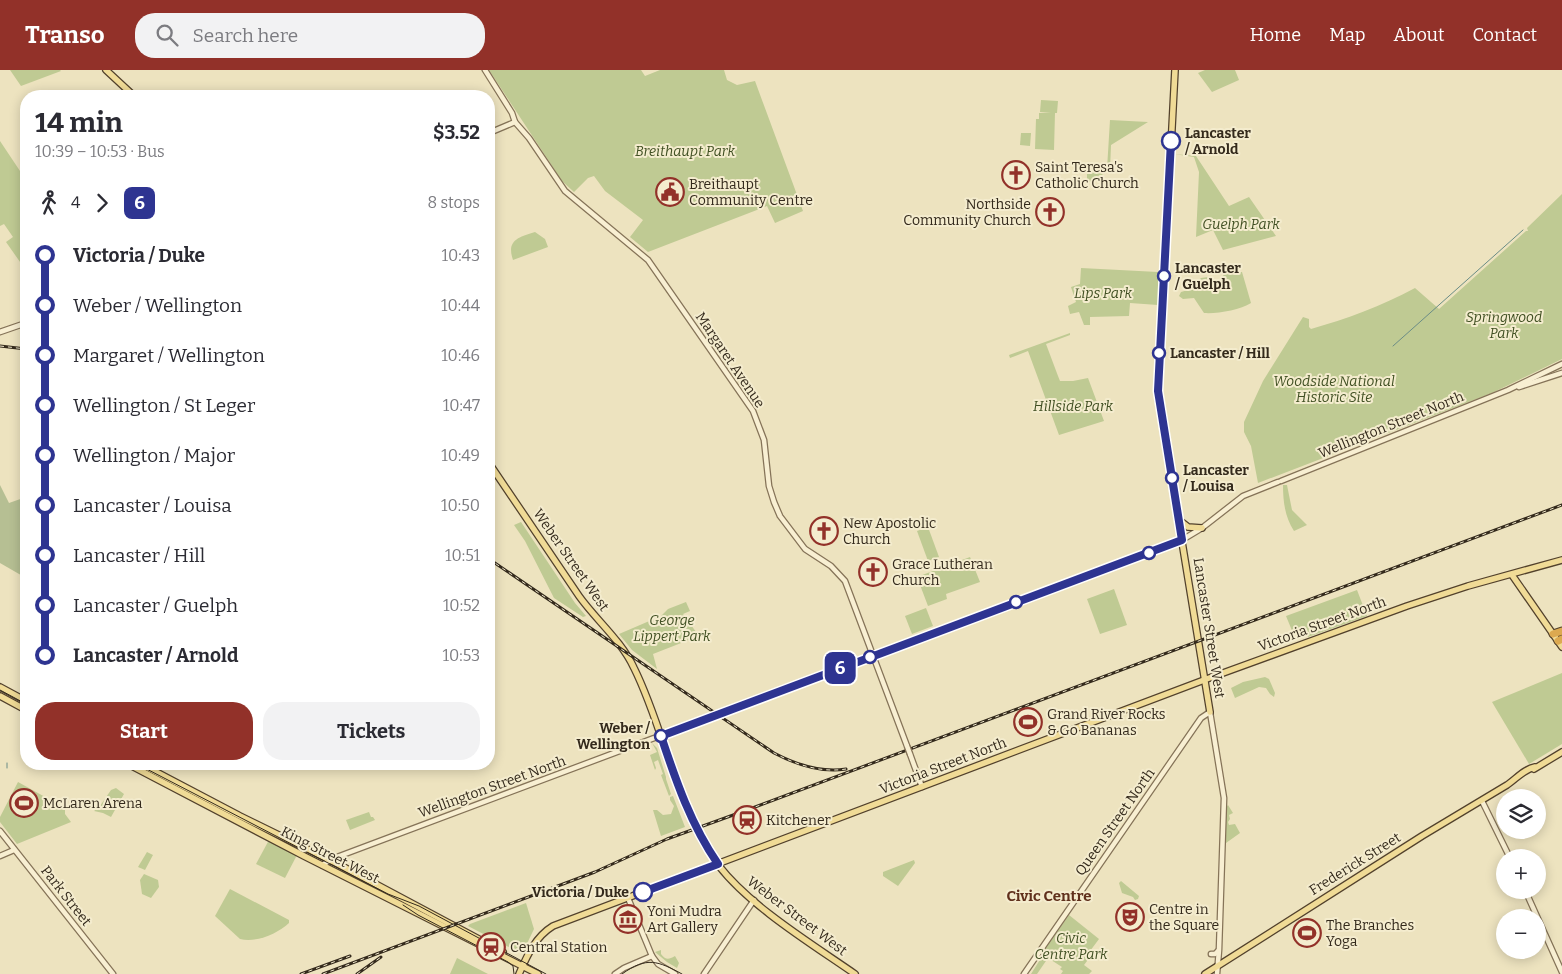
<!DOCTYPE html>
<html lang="en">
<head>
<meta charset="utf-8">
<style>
	body { margin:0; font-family:Bitter,serif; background:#f2f2f3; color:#2b2b33; height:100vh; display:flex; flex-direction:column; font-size:19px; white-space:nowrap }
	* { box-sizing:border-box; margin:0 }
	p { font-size:16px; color:#7c7c81 }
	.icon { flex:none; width:28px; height:28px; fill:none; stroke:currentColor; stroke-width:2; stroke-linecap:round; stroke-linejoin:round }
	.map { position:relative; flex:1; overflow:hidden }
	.panel { position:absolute; left:20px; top:20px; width:475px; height:680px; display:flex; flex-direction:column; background:#fff; border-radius:20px; box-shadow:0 2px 12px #0003 }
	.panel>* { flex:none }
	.badge { padding:0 10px; border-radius:8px; font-size:18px; line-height:32px }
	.controls { position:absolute; left:1496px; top:719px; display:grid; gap:10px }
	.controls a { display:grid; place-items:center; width:50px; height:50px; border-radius:50%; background:#fff; box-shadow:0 2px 12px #0003; font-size:25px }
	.map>.badge { position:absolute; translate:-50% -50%; box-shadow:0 0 0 2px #fff }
	.legs { display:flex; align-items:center; gap:8px; height:55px; padding:0 15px; font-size:16px }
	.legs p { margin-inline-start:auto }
	.headline { display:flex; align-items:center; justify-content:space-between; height:85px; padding:0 15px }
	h1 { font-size:28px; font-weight:700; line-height:38px }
	.cta { display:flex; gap:10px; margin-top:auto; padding:10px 15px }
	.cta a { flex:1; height:58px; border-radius:20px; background:#923129; color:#fff; font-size:20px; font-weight:700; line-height:58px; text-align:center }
	.cta a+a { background:#f2f2f3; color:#2b2b33 }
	ul { padding:0 15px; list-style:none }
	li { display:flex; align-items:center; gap:18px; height:50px; font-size:19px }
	li i { display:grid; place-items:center; width:8px; height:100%; margin:0 6px; background:currentColor }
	li i::after { content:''; width:12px; height:12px; margin:-6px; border:4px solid; border-radius:50%; background:#fff }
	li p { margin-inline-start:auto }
	li:first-child i { background:linear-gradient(#0000 50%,currentColor 0) }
	li:last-child i { background:linear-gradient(currentColor 50%,#0000 0) }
	header { display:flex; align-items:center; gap:30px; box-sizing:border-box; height:70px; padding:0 25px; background:#923129; color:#fff }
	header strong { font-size:24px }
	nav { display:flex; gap:28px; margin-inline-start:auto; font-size:18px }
	.search { width:350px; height:45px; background:#f2f2f3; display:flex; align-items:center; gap:12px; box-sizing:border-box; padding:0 18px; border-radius:20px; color:#7c7c81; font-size:19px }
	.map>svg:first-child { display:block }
	.green { fill:#bfca93 }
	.cemetery { fill:#b6bf93 }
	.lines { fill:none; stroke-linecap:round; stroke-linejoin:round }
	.stream { stroke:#6a8c86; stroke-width:1 }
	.minor-casing { stroke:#857358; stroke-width:7 }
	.major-casing { stroke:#52412c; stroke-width:8 }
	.highway-casing { stroke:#52412c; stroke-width:9 }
	.minor { stroke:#f8efd2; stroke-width:4.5 }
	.major { stroke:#f0db96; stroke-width:5.5 }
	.highway { stroke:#dca950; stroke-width:7 }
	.tram { stroke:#342a1c; stroke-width:1 }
	.rail-casing { stroke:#342a1c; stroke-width:3 }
	.rail { stroke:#f4ecce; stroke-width:1; stroke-dasharray:4; stroke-linecap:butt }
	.minor-bridge-casing { stroke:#857358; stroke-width:7; stroke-linecap:butt }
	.minor-bridge { stroke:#f8efd2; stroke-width:4.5 }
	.line-1-casing { stroke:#fff; stroke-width:11 }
	.line-1 { stroke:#2e3491; stroke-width:8 }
	.stop-1-dot { fill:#fff; stroke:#2e3491; stroke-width:2.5 }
	.labels { text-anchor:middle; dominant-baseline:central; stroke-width:4; stroke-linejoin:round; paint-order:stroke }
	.stop-label { font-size:14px; font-weight:bold; fill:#342a1c; stroke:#f4ecce; text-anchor:start }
	.park-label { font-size:14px; font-style:italic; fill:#415023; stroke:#f4ecce }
	.poi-label { font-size:14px; fill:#342a1c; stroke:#f4ecce; text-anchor:start }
	.street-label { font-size:14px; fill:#342a1c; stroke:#f4ecce }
	.neighbourhood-label { font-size:15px; font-weight:bold; fill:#60301c; stroke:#f4ecce }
</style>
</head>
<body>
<header>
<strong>Transo</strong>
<div class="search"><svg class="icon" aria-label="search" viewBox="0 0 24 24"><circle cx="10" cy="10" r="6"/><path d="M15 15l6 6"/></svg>Search here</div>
<nav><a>Home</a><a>Map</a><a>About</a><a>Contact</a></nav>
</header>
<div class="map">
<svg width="1562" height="904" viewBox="0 0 1562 904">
	<rect width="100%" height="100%" fill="#ede3bf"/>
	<g class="green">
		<path d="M10 0H60L61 1 21 16Z"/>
		<path d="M489 0H641L645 6 660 0H724L727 10 737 15 755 11 803 141 775 153 767 136 648 182 630 167 643 150 605 121 594 106 588 108 574 122 562 111Z"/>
		<path d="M1205 0H1235L1239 10 1212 22 1198 3Z"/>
		<path d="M1041 30 1058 31 1057 43H1055L1054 80 1035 79 1036 49H1039V43H1051L1040 42Z"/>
		<path d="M1110 50 1148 52 1111 75 1110 100 1088 113 1087 112V102L1102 103 1107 99Z"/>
		<path d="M1021 63H1031L1030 76 1020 75Z"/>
		<path d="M0 71 26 110V197L25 199 6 172 13 167 4 154 0 156Z"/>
		<path d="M1174 84 1196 86 1229 136 1249 127 1276 166 1223 180 1213 160 1196 167 1199 102 1194 87Z"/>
		<path d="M1562 124V289L1492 323 1258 413 1251 376 1244 362V352L1263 311 1303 247 1309 249V257L1311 259C1346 249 1382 236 1415 218L1439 239 1526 161H1528L1527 158Z"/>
		<path d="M535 162 545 169 548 177 513 190C506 170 519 167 535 162Z"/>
		<path d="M1230 194 1234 202H1242L1251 233C1240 240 1217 244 1204 243L1194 228 1183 229 1179 226 1181 222 1188 220 1187 216 1189 211 1196 213 1201 208 1208 207 1211 216 1217 220 1228 195Z"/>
		<path d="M1081 198 1158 202V235L1130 233 1129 246 1090 247V255H1084L1079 242 1070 244 1068 236 1076 232 1071 217 1080 214Z"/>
		<path d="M1070 263V265L1046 274 1058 306 1060 311H1073L1088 308 1104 351 1059 365 1028 281 1010 288 1009 285Z"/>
		<path d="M1283 415H1287L1292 440 1307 455 1294 461C1285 447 1283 432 1283 415Z"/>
		<path d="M521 452 575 533 586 546 583 547 554 528 525 471 514 455Z"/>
		<path d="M928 457 939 487 928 491 917 461Z"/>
		<path d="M970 487 980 512 946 524 947 529 928 536 917 507Z"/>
		<path d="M1114 519 1127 555 1100 564 1087 529Z"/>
		<path d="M1357 520 1367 546 1308 567 1305 559 1293 563 1286 546Z"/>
		<path d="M686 532 690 541 683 544 699 566 653 584 657 599 632 580 619 564 661 546 668 539Z"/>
		<path d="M926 538 933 556 912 564 905 546Z"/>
		<path d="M1562 603V674L1529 694 1492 632Z"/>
		<path d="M1265 607 1269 609 1275 623 1274 627 1270 624 1266 618 1259 617 1235 628 1231 618 1243 612Z"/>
		<path d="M652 673 657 678 666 707V709L671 724 669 726 661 705 663 704 658 690 654 692 656 698 655 700 650 685 657 682Z"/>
		<path d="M18 712 65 738V744L71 752 17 774 0 752V747Z"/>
		<path d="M116 718 124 724 111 747 103 743 94 741 100 736 111 720Z"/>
		<path d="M673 726 685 757 661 766 653 740H657L663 745 671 744 674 736 670 730V727Z"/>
		<path d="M1228 735 1233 743 1229 745 1230 749 1228 752 1229 755 1235 754 1240 763 1226 773V738Z"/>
		<path d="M369 742 371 747H373L375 750 350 760 346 750Z"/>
		<path d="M269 770 297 785 285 808 256 794Z"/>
		<path d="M147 782 153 785 145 800 138 797Z"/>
		<path d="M914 790 915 793 898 816 883 806V802Z"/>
		<path d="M144 804 158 810 159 817 151 828 142 824 140 810Z"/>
		<path d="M1121 811 1139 826 1138 829 1135 830 1133 827 1122 823 1119 813Z"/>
		<path d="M230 819 289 850V853C277 864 256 873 240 869L215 846Z"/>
		<path d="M526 833 534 859 522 884 468 856 470 854Z"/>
		<path d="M1069 845 1099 869 1090 881 1093 883 1084 895 1092 901 1089 904H1061L1063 901 1060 899 1062 897 1048 888 1037 904H1031L1043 885 1042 883Z"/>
		<path d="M661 880V884C666 890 668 890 675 886L679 893 677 898 667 892 655 882Z"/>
		<path d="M457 888 488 904H450Z"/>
	</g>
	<path class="cemetery" d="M0 415 9 433 26 427V508L0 493Z"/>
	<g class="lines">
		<g class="stream">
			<path d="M1393 276 1523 160"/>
			<path d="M7 698V693"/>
		</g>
		<defs>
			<g id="minor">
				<path d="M485 0 512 43 515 52 529 68 565 121 648 190 753 341 764 370 769 416 774 432 780 446 805 479 831 496 845 511 907 676"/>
				<path d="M489 63 515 52"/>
				<path d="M0 262 26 253"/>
				<path d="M1519 317 1562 303"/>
				<path d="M1281 411 1508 320 1562 294"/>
				<path d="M910 684 922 717"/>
				<path d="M1482 731 1510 788"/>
				<path d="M0 761 113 904"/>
				<path d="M0 786 14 780"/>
				<path d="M322 795 337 787 1182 470 1202 458 1243 426 1278 412"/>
				<path d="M1525 820 1562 902"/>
				<path d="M628 828 652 886 658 894 675 904"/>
				<path d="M1211 884H1215L1218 881"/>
				<path d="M615 904 624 898 652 886"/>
				<path d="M704 904 754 830"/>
				<path d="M1024 904 1201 648 1210 642 1224 728 1219 880 1217 904"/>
			</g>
			<g id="major">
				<path d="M106 0 134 26"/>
				<path d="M1175 0 1158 326 1210 642"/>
				<path d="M489 393 579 526C596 550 621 570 634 598 666 662 675 738 719 796 751 837 812 874 855 904"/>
				<path d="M1179 450 1188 457 1202 458"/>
				<path d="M1512 505 1562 577"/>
				<path d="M0 617 26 631"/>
				<path d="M0 626 26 640"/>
				<path d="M128 694 304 786 538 904"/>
				<path d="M141 694 240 746 338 794 503 882"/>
				<path d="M1534 699 1562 682"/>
				<path d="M519 904C527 886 535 867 553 856L1212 607 1407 536 1468 516 1562 490"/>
				<path d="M1205 904 1422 766 1507 715C1516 709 1524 699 1535 697"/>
			</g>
			<g id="highway">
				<path d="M1553 564 1562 561"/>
				<path d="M1558 571 1562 569"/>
			</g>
		</defs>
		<use href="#minor" class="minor-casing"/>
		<use href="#major" class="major-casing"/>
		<use href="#highway" class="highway-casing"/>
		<use href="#minor" class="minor"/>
		<use href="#major" class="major"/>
		<use href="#highway" class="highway"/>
		<g class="tram">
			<path d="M0 620 26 634"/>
			<path d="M137 694 388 824 419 836 546 904"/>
			<path d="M403 835 418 845 508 892 513 896 514 904"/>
			<path d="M622 904C647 886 658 891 682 904"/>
		</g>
		<defs>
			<g id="rail">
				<path d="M0 276 26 279"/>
				<path d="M489 489 774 683C797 695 821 703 846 699"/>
				<path d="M301 904 350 886"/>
				<path d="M323 904 595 802 667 769 747 740 1562 435"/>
				<path d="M357 904 381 887"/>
			</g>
		</defs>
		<use href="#rail" class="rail-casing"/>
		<use href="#rail" class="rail"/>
		<defs>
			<path id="minor-bridge" d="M907 676 910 684"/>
		</defs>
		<use href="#minor-bridge" class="minor-bridge-casing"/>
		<use href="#minor-bridge" class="minor-bridge"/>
	</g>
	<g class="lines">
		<defs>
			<path id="line-1" d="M643 822 718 794C691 755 676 711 661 666L1182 470 1158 321 1171 71"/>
		</defs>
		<use href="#line-1" class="line-1-casing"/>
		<use href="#line-1" class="line-1"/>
	</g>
	<defs>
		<symbol id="church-ring" viewBox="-11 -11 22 22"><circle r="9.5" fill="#f4ecce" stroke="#923129" stroke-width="1.5"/><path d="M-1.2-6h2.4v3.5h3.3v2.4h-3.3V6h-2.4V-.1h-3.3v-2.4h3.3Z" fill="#923129"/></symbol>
		<symbol id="civic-ring" viewBox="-11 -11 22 22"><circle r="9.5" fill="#f4ecce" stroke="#923129" stroke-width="1.5"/><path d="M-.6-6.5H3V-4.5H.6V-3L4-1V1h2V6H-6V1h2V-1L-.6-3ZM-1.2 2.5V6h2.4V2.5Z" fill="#923129"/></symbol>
		<symbol id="stadium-ring" viewBox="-11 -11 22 22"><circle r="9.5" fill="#f4ecce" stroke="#923129" stroke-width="1.5"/><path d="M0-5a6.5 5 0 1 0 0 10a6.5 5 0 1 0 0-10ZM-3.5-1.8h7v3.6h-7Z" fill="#923129"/></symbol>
		<symbol id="station-ring" viewBox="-11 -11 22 22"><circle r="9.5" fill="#f4ecce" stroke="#923129" stroke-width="1.5"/><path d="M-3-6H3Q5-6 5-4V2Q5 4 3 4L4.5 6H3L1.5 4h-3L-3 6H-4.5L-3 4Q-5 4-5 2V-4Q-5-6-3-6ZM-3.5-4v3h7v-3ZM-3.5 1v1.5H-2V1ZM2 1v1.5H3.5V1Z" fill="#923129"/></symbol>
		<symbol id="theatre-ring" viewBox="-11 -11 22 22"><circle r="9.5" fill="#f4ecce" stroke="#923129" stroke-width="1.5"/><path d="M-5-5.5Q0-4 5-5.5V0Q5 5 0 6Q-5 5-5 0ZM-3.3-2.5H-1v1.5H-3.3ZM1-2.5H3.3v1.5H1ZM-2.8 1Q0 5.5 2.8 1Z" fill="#923129"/></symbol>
		<symbol id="museum-ring" viewBox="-11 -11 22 22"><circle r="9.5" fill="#f4ecce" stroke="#923129" stroke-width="1.5"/><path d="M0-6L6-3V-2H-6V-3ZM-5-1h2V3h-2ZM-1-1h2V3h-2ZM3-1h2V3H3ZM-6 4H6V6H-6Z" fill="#923129"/></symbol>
	</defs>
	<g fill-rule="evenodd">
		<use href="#church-ring" x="1000" y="89" width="32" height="32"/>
		<use href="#civic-ring" x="654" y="106" width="32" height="32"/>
		<use href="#church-ring" x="1034" y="126" width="32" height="32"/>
		<use href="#church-ring" x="808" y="445" width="32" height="32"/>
		<use href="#church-ring" x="857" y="486" width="32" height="32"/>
		<use href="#stadium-ring" x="1012" y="636" width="32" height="32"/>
		<use href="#stadium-ring" x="8" y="717" width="32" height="32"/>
		<use href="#station-ring" x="731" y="734" width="32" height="32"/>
		<use href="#theatre-ring" x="1114" y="831" width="32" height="32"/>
		<use href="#museum-ring" x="612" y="833" width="32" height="32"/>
		<use href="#stadium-ring" x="1291" y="847" width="32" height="32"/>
		<use href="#station-ring" x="475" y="861" width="32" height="32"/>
	</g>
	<g class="stop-1-dot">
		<circle cx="1171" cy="71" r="9"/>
		<circle cx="1164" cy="206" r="6"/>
		<circle cx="1159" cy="283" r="6"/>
		<circle cx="1172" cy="408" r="6"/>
		<circle cx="1149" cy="483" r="6"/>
		<circle cx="1016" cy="532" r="6"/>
		<circle cx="870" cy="587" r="6"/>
		<circle cx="661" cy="666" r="6"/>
		<circle cx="643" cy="822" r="9"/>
	</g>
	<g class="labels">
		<g class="stop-label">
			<text x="1185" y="63">Lancaster<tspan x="1185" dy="16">/ Arnold</tspan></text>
			<text x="1175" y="198">Lancaster<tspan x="1175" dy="16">/ Guelph</tspan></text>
			<text x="1170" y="283">Lancaster / Hill</text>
			<text x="1183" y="400">Lancaster<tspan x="1183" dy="16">/ Louisa</tspan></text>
			<text x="650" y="658" text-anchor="end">Weber /<tspan x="650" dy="16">Wellington</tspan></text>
			<text x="629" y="822" text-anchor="end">Victoria / Duke</text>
		</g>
		<g class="park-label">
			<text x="685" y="81">Breithaupt Park</text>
			<text x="1241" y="154">Guelph Park</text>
			<text x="1103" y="223">Lips Park</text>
			<text x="1504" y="247">Springwood<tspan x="1504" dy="16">Park</tspan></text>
			<text x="1334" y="311">Woodside National<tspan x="1334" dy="16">Historic Site</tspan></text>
			<text x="1073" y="336">Hillside Park</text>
			<text x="672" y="550">George<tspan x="672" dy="16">Lippert Park</tspan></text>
			<text x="1071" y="868">Civic<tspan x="1071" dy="16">Centre Park</tspan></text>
		</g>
		<g class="poi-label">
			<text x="1035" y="97">Saint Teresa's<tspan x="1035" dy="16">Catholic Church</tspan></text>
			<text x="689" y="114">Breithaupt<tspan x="689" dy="16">Community Centre</tspan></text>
			<text x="1031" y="134" text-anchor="end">Northside<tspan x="1031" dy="16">Community Church</tspan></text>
			<text x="843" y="453">New Apostolic<tspan x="843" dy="16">Church</tspan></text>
			<text x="892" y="494">Grace Lutheran<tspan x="892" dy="16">Church</tspan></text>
			<text x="1047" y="644">Grand River Rocks<tspan x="1047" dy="16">&amp; Go Bananas</tspan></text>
			<text x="43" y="733">McLaren Arena</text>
			<text x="766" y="750">Kitchener</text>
			<text x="1149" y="839">Centre in<tspan x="1149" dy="16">the Square</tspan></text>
			<text x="647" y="841">Yoni Mudra<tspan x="647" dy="16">Art Gallery</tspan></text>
			<text x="1326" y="855">The Branches<tspan x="1326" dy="16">Yoga</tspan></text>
			<text x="510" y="877">Central Station</text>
		</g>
		<g class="street-label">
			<text transform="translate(730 290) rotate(56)">Margaret Avenue</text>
			<text transform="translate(1391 355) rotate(-22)">Wellington Street North</text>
			<text transform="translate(571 490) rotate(55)">Weber Street West</text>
			<text transform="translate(1322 554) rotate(-20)">Victoria Street North</text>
			<text transform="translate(1209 558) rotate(81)">Lancaster Street West</text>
			<text transform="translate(943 696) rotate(-21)">Victoria Street North</text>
			<text transform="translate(492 717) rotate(-20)">Wellington Street North</text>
			<text transform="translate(1115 752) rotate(-55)">Queen Street North</text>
			<text transform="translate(330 785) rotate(27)">King Street West</text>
			<text transform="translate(1355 794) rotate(-32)">Frederick Street</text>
			<text transform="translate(66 826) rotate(52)">Park Street</text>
			<text transform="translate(797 846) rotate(37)">Weber Street West</text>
		</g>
		<g class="neighbourhood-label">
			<text x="1049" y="826">Civic Centre</text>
		</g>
	</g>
</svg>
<div class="controls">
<a><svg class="icon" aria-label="layers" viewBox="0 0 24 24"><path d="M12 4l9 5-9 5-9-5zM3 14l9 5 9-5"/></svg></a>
<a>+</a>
<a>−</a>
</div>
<b class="badge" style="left:840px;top:598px;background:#2e3491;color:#fff">6</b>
<section class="panel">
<div class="headline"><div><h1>14 min</h1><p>10:39 – 10:53 · Bus</p></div><b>$3.52</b></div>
<div class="legs"><svg class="icon" aria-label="walk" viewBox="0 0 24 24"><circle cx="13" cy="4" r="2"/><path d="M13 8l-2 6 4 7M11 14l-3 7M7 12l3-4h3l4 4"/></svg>4<svg class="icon" aria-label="forward" viewBox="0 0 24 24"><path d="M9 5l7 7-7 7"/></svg><b class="badge" style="background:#2e3491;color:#fff">6</b><p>8 stops</p></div>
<ul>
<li><i style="color:#2e3491"></i><b>Victoria / Duke</b><p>10:43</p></li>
<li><i style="color:#2e3491"></i><span>Weber / Wellington</span><p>10:44</p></li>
<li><i style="color:#2e3491"></i><span>Margaret / Wellington</span><p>10:46</p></li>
<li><i style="color:#2e3491"></i><span>Wellington / St Leger</span><p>10:47</p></li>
<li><i style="color:#2e3491"></i><span>Wellington / Major</span><p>10:49</p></li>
<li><i style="color:#2e3491"></i><span>Lancaster / Louisa</span><p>10:50</p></li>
<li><i style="color:#2e3491"></i><span>Lancaster / Hill</span><p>10:51</p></li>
<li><i style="color:#2e3491"></i><span>Lancaster / Guelph</span><p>10:52</p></li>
<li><i style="color:#2e3491"></i><b>Lancaster / Arnold</b><p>10:53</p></li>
</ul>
<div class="cta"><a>Start</a><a>Tickets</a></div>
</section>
</div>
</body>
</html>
